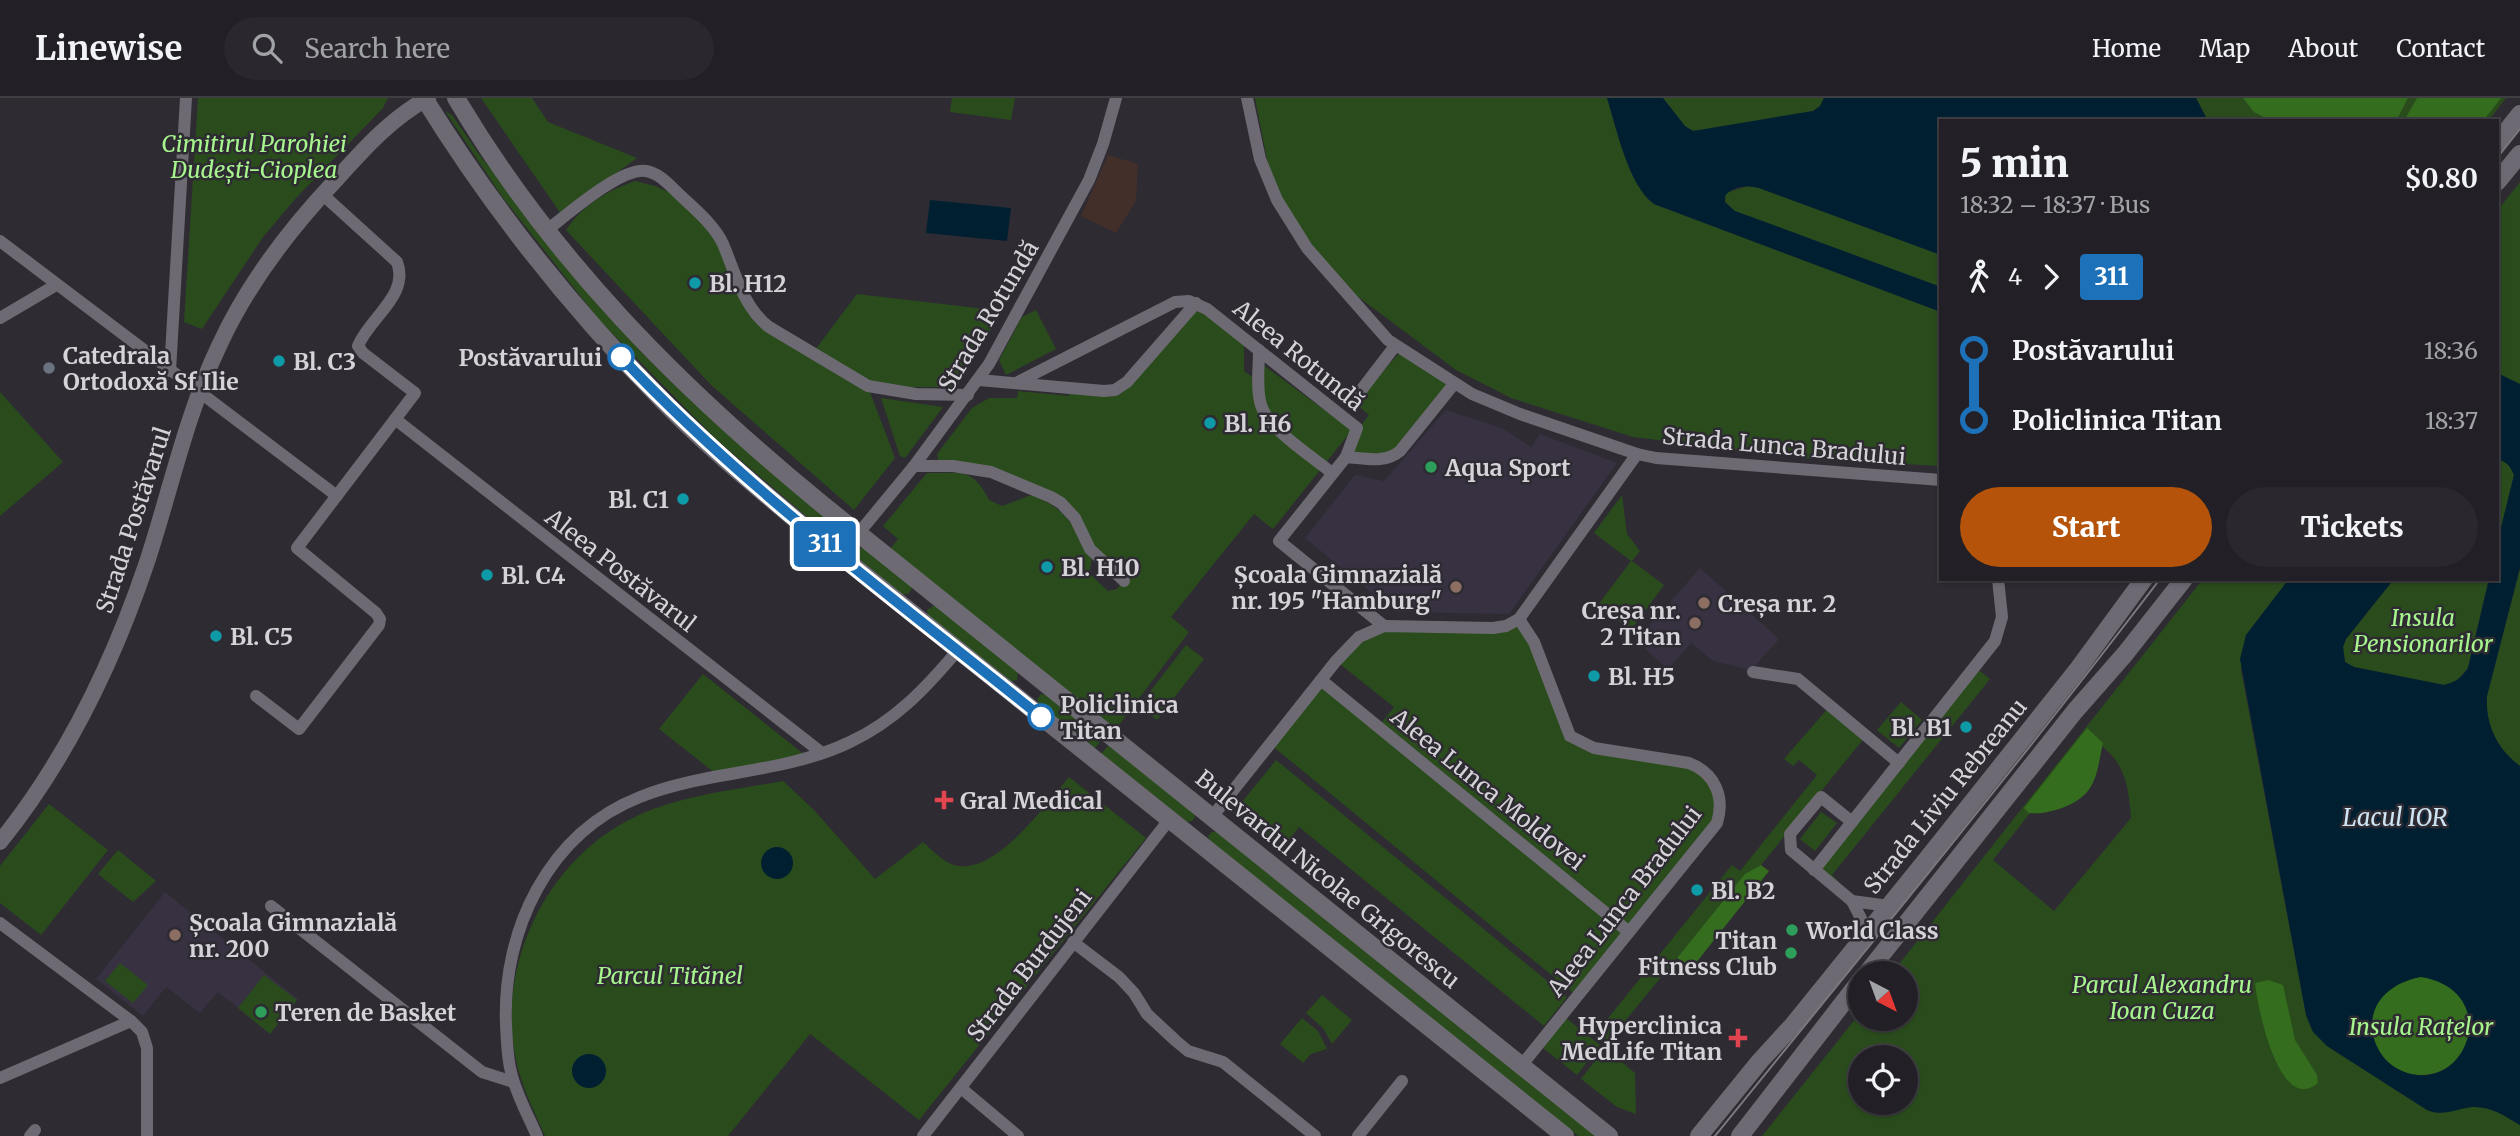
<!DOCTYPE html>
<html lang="en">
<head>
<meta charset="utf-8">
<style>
	body { margin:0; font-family:Merriweather,serif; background:#2a282e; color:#f1f3f6; height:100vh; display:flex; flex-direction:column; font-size:26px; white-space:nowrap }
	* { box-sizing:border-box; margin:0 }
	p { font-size:23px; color:#a2a3a7 }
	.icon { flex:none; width:38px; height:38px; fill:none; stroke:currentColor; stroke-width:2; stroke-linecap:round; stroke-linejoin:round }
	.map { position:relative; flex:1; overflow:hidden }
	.sheet { position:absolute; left:1939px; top:21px; width:560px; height:462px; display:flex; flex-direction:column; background:#222026; border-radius:0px; box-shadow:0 2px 5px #0004,0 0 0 2px #3f3e43 }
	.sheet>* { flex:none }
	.badge { padding:0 14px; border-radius:5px; font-size:24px; line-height:46px }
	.needle { width:46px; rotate:139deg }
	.controls { position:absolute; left:1848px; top:863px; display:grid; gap:14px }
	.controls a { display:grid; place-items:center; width:70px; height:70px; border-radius:50%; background:#222026; box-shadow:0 2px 5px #0004,0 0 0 2px #3f3e43; font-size:35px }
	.map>.badge { position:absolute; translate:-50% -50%; box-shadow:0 0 0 4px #fff }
	.legs { display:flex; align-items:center; gap:10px; height:77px; padding:0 21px; font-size:23px }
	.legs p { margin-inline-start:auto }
	.head { display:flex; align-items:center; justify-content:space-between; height:119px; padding:0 21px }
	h1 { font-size:38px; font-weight:800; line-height:52px }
	.cta { display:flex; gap:14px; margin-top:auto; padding:14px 21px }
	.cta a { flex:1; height:80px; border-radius:42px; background:#b45309; color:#fff; font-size:28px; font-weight:800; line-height:80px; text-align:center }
	.cta a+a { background:#2a282e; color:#f1f3f6 }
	ul { padding:0 21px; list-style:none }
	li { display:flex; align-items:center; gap:24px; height:70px; font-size:26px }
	li i { display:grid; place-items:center; width:10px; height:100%; margin:0 9px; background:currentColor }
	li i::after { content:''; width:18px; height:18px; margin:-9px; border:5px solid; border-radius:50%; background:#222026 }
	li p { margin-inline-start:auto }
	li:first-child i { background:linear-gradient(#0000 50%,currentColor 0) }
	li:last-child i { background:linear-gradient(currentColor 50%,#0000 0) }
	header { display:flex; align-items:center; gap:42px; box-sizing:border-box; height:98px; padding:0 35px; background:#222026; border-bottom:2px solid #3f3e43 }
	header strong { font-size:33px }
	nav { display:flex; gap:38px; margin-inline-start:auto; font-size:24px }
	.search { width:490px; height:63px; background:#2a282e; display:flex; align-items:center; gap:18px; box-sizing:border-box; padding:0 24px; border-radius:38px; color:#a2a3a7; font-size:26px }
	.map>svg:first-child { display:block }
	.industrial { fill:#422f2a }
	.education { fill:#373141 }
	.green { fill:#2a4c1d; fill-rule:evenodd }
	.forest { fill:#346d1d }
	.water { fill:#002032; fill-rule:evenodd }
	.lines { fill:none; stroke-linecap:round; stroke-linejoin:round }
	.minor { stroke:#6d6a73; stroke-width:12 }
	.tertiary { stroke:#6d6a73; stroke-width:16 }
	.secondary { stroke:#6d6a73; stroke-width:18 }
	.tram { stroke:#7c7a80; stroke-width:2 }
	.line-1-casing { stroke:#fff; stroke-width:16 }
	.line-1 { stroke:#1d71b8; stroke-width:10 }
	.culture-dot { fill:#0f9aa8; stroke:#2e2b33; stroke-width:2.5 }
	.stop-1-dot { fill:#fff; stroke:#1d71b8; stroke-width:3.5 }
	.worship-dot { fill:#6b7280; stroke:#2e2b33; stroke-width:2.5 }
	.leisure-dot { fill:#2e9e5b; stroke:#2e2b33; stroke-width:2.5 }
	.education-dot { fill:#8d6e63; stroke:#2e2b33; stroke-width:2.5 }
	.health-dot { fill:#e0444e; stroke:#2e2b33; stroke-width:2.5 }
	.labels { text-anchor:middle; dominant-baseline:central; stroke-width:5; stroke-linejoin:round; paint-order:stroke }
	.park-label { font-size:23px; font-style:italic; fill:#a7f58d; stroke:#2e2b33 }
	.poi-label { font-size:23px; font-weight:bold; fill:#d5d3d8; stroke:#2e2b33; text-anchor:start }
	.street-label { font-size:23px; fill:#d5d3d8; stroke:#2e2b33 }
	.stop-label { font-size:23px; font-weight:bold; fill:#d5d3d8; stroke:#2e2b33; text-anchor:end }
	.water-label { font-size:24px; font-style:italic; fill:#cee5f4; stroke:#2e2b33 }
</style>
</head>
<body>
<header>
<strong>Linewise</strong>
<div class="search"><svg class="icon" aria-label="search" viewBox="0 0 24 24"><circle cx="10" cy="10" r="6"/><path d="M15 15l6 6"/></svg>Search here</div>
<nav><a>Home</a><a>Map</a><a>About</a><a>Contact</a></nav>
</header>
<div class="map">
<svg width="2520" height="1038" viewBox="0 0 2520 1038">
	<rect width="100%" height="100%" fill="#2e2b33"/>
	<path class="industrial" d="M1108 57 1138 66 1136 103 1116 135 1081 118Z"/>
	<g class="education">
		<path d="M1446 312 1502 330 1531 349 1540 336 1617 365 1509 516 1395 514 1305 440 1355 377 1384 383Z"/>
		<path d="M1700 470 1779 541 1751 572 1713 563 1691 545 1668 571 1636 543Z"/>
		<path d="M165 794 298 901 270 936 218 894 200 915 166 889 143 918 96 881Z"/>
	</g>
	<g class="green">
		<path d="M198 0H388L383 10 297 99 263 139 202 231 184 224Z"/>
		<path d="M481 0H532L548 24 637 60 561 116Z"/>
		<path d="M952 0H1015L1011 22 950 14Z"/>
		<path d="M1255 0H1607C1617 31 1628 87 1654 106L1941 214V368L1822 362 1633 339 1511 300 1456 272 1357 198 1299 136 1269 72Z"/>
		<path d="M1663 0H1824L1820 8 1813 13 1696 33 1687 31Z"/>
		<path d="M2196 0H2506L2488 23H2208Z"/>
		<path d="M445 13 452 17 481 59 551 142 839 429 840 435 836 439H831L717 342 600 223 503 100Z"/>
		<path d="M635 83 655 88 686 102 711 129 757 218 812 256 857 196 1002 213 957 289H868L895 360 854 412 711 287 566 132C583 107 607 93 635 83Z"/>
		<path d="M2520 84V286L2497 275V113Z"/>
		<path d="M1748 88 1759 90 1941 157V189L1732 112 1725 104 1726 95Z"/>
		<path d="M1196 205 1207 211 1244 240V273L1259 284V264L1352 332 1273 431 1254 416 1171 519 1189 534 1116 631 890 451 898 441 883 428 927 375C960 376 972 368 989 402L1002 408 1031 397C1066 409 1075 430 1092 460L1089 475 1108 493 1117 491 1129 474 1126 462 1099 460C1087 448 1084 431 1073 419 1048 387 979 367 939 368L937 356 972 310 989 300H1017L1018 293 1069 298V290L1104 293 1121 289Z"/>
		<path d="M1036 212 1056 251 1006 277 999 262 1022 219Z"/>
		<path d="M1402 252 1454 286 1400 353 1346 359 1356 334 1369 317 1355 305Z"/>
		<path d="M0 294 63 364 0 418Z"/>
		<path d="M881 300 943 309 905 360 900 358Z"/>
		<path d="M2497 362C2507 363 2510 368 2514 377L2497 446Z"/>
		<path d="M1622 397 1627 436 1640 453 1632 463 1664 487 1631 532 1598 507 1631 463 1594 435Z"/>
		<path d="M861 450H866L910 486 912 491 908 496H902L858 460 857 454Z"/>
		<path d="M2520 470V668C2497 651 2485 626 2487 598Z"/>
		<path d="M2203 481H2289L2246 537 2241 572 2306 917 2311 930 2327 948 2427 1012C2441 1018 2457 1010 2472 1009 2491 1008 2505 1018 2520 1027V1038H1762L1860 915V920H1906V875H1892ZM2090 639C2124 662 2128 681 2131 720L2054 813 1993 762ZM1860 959H1906V1004H1860Z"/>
		<path d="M2394 481H2489L2468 570 2457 583 2444 587 2354 569 2345 564 2343 549 2346 541Z"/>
		<path d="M935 507 1018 573 1017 582 1011 583 928 517 927 512Z"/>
		<path d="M1519 521 1570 638 1706 673 1721 713 1577 898 1270 646 1321 582 1379 628 1394 609 1336 563 1370 533 1493 530Z"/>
		<path d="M1186 547 1204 561 1157 622 1139 608Z"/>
		<path d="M1977 571 1990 581 1832 777 1839 784 1837 786 1818 771Z"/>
		<path d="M703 576 806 658 720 679 659 631Z"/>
		<path d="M1041 596 1047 597 1102 641 1095 650 1039 606 1037 601Z"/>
		<path d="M1901 604 1922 622 1899 650 1877 632Z"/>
		<path d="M1830 608 1866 638 1761 767 1745 777 1607 945 1596 935 1732 767 1740 773 1817 677 1799 662 1793 668 1784 661Z"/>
		<path d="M1109 647 1193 714 1195 719 1192 723 1187 724 1101 656Z"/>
		<path d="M1276 662 1567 899 1544 928 1299 729 1280 753 1233 715Z"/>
		<path d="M1069 679 1146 740 919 1022 810 936 728 1038H545C536 1017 525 996 519 974 491 874 545 759 639 717 684 697 735 692 783 683L814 712 875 781 923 744C933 753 945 766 958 768 999 773 1045 707 1069 679Z"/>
		<path d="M49 706 108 752 41 837 0 805V768Z"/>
		<path d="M1821 714 1837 725 1815 753 1800 741Z"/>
		<path d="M1218 733 1598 1038H1578L1210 744 1208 738 1212 734Z"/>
		<path d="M118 752 156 783 133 804 98 776Z"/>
		<path d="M120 865 148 887 133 905 105 883Z"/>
		<path d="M264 877 297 902 270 936 238 910Z"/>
		<path d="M1322 897 1352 922 1332 946 1323 930 1306 915Z"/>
		<path d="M1302 920 1318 933 1327 951 1311 956 1303 965 1280 946Z"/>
		<path d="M1566 920 1600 947 1577 977 1543 950Z"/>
		<path d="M1605 950 1635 975 1636 1016 1617 1009 1581 981Z"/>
	</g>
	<g class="forest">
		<path d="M2243 0H2408L2396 23H2271L2254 14Z"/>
		<path d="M2417 0H2501L2483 23H2404Z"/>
		<path d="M2087 630 2103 645C2096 677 2097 697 2062 710 2050 714 2042 716 2029 715L2024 710Z"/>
		<path d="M1761 767 1769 773 1691 871 1677 860 1745 776Z"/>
		<circle cx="2421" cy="928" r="49"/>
		<path d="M2268 882 2283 887 2295 942 2317 977 2318 985C2279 1018 2257 907 2255 885Z"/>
	</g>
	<g class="water">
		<path d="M1607 0H1663L1685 28 1693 33 1813 13 1820 8 1824 0H2196L2208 23H1941V157L1759 90C1747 87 1733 88 1725 98V104L1735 113 1941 189V214L1654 106C1628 87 1617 31 1607 0Z"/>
		<path d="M930 102 1011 110 1007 143 926 135Z"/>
		<path d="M2497 275 2520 286V470L2487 598C2485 626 2497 651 2520 668V1027C2505 1018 2491 1008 2472 1009 2455 1011 2444 1019 2427 1012L2327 948 2313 934 2306 917 2240 561 2246 537 2289 481H2394L2346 541 2343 549 2345 564 2354 569 2444 587C2456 584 2461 580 2468 570L2489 481H2497V446L2514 377C2510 368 2507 363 2497 362ZM2421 879C2503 893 2468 994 2407 975 2397 971 2388 966 2382 957 2357 920 2381 886 2421 879Z"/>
		<circle cx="777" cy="765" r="16"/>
		<circle cx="589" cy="973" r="17"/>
	</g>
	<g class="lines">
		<g class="minor">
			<path d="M1247 0 1260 61 1277 102 1307 150 1388 242 1472 296 1520 316 1637 356 1656 360 1941 382"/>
			<path d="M547 132C568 116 621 69 646 73 660 75 671 89 681 98 695 111 715 128 723 146 735 174 743 209 769 229L868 288 916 296 968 297"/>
			<path d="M0 143 337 398"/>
			<path d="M0 220 56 187"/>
			<path d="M1259 252C1259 270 1256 290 1261 307 1268 331 1313 359 1332 375"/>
			<path d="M170 273 186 0"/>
			<path d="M979 282 1104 293 1115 292 1127 284 1196 205"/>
			<path d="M1016 285 1175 204 1189 203 1207 211 1357 330 1346 359 1279 443 1384 528"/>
			<path d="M1359 295 1395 248"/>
			<path d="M395 321 822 655"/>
			<path d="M1346 359C1364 360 1385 366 1400 353L1454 286"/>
			<path d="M914 368H953L991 374 1051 399 1061 405 1075 420 1090 451 1124 483"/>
			<path d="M858 436 914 368 989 266 1089 82 1103 46 1116 0"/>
			<path d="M1519 521 1534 544 1570 638 1594 650 1689 665C1715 675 1725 699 1717 725L1521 968"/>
			<path d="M1753 574 1798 581 1899 665"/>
			<path d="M1321 582 1629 834"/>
			<path d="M256 598 299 631 379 527 380 521 376 515 297 450 415 295 363 255 358 248C369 220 410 197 397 164L322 96"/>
			<path d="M1212 719 1336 563 1359 539 1384 528 1493 530 1506 528 1519 521 1637 356"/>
			<path d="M1852 724 1821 699 1790 736 1791 752 1852 803 1868 834"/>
			<path d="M1814 772 1995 543 2002 519 1998 481"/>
			<path d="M1852 803 1889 808"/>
			<path d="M271 808 482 974 513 984"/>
			<path d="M0 825 131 923 142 934 147 950V1038"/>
			<path d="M1073 844 1119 879 1134 895 1147 916 1176 943 1188 953 1223 964 1315 1038"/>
			<path d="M0 980 131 923"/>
			<path d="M961 990 1018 1038"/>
			<path d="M30 1038 35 1032"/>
			<path d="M537 1038C528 1017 516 996 511 974 507 959 507 943 506 927 502 833 548 735 640 699 707 672 784 676 850 644 895 623 926 590 958 552"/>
			<path d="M923 1038 1169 722"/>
			<path d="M1358 1038 1402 983"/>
		</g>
		<path class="tertiary" d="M0 744C67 661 113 565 147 464 171 391 186 317 219 248 247 187 288 133 334 84 363 52 390 21 428 0"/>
		<g class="secondary">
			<path d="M424 0C492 110 573 212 664 304 709 350 758 390 807 431L1565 1038"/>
			<path d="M456 0C552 162 679 289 823 407L1609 1038"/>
			<path d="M2497 45 2520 16"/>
			<path d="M2497 84 2520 56"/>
			<path d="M1867 875 2075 613 2125 556 2184 481"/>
			<path d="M1699 1038 1760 963 1793 927 1928 760 2078 571 2144 481"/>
			<path d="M1740 1038 1860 883"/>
		</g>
		<g class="tram">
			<path d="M2497 60 2520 31"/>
			<path d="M1715 1038C1865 853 2016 670 2160 481"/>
		</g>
	</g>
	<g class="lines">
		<defs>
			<path id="line-1" d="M621 259C748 394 898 503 1041 619"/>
		</defs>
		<use href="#line-1" class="line-1-casing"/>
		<use href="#line-1" class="line-1"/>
	</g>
	<g class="culture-dot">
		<circle cx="695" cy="185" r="7"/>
		<circle cx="279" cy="263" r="7"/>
		<circle cx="1210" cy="325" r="7"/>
		<circle cx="683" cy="401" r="7"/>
		<circle cx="1047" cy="469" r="7"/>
		<circle cx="487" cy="477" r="7"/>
		<circle cx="216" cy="538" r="7"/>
		<circle cx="1594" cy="578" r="7"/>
		<circle cx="1966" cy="629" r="7"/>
		<circle cx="1697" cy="792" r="7"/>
	</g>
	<g class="stop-1-dot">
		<circle cx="621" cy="259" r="12"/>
		<circle cx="1041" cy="619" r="12"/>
	</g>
	<circle class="worship-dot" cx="49" cy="270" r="7"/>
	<g class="leisure-dot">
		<circle cx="1431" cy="369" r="7"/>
		<circle cx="1792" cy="832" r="7"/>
		<circle cx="1791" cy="855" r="7"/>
		<circle cx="261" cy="914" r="7"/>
	</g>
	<g class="education-dot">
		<circle cx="1456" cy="489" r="7"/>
		<circle cx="1704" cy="505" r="7"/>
		<circle cx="1695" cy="525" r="7"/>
		<circle cx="175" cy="837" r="7"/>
	</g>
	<g class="health-dot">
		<path d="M940.5 691.5h7v7h7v7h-7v7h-7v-7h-7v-7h7z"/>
		<path d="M1734.5 929.5h7v7h7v7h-7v7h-7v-7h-7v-7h7z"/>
	</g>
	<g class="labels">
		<g class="park-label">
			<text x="254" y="45">Cimitirul Parohiei<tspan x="254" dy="26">Dudești-Cioplea</tspan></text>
			<text x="2423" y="519">Insula<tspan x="2423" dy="26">Pensionarilor</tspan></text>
			<text x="670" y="877">Parcul Titănel</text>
			<text x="2162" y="886">Parcul Alexandru<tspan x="2162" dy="26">Ioan Cuza</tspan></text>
			<text x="2421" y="928">Insula Rațelor</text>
		</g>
		<g class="poi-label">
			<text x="709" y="185">Bl. H12</text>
			<text x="63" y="257">Catedrala<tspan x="63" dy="26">Ortodoxă Sf Ilie</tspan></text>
			<text x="293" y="263">Bl. C3</text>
			<text x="1224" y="325">Bl. H6</text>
			<text x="1445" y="369">Aqua Sport</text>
			<text x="669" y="401" text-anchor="end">Bl. C1</text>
			<text x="1061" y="469">Bl. H10</text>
			<text x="1442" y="476" text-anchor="end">Școala Gimnazială<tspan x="1442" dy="26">nr. 195 "Hamburg"</tspan></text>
			<text x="501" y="477">Bl. C4</text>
			<text x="1718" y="505">Creșa nr. 2</text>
			<text x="1681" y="512" text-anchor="end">Creșa nr.<tspan x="1681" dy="26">2 Titan</tspan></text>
			<text x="230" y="538">Bl. C5</text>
			<text x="1608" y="578">Bl. H5</text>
			<text x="1952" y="629" text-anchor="end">Bl. B1</text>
			<text x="960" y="702">Gral Medical</text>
			<text x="1711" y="792">Bl. B2</text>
			<text x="189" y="824">Școala Gimnazială<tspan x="189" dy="26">nr. 200</tspan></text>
			<text x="1806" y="832">World Class</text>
			<text x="1777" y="842" text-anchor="end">Titan<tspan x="1777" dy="26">Fitness Club</tspan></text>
			<text x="275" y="914">Teren de Basket</text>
			<text x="1722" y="927" text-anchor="end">Hyperclinica<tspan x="1722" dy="26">MedLife Titan</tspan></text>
		</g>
		<g class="street-label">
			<text transform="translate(988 218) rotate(-59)">Strada Rotundă</text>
			<text transform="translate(1299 257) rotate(39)">Aleea Rotundă</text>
			<text transform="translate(1784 348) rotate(5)">Strada Lunca Bradului</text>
			<text transform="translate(133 422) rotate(-72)">Strada Postăvarul</text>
			<text transform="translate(621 472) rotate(38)">Aleea Postăvarul</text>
			<text transform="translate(1488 691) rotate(39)">Aleea Lunca Moldovei</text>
			<text transform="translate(1945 698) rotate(-51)">Strada Liviu Rebreanu</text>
			<text transform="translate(1328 781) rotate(39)">Bulevardul Nicolae Grigorescu</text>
			<text transform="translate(1624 803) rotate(-52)">Aleea Lunca Bradului</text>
			<text transform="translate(1029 867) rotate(-52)">Strada Burdujeni</text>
		</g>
		<g class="stop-label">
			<text x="602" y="259">Postăvarului</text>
			<text x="1060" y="606" text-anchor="start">Policlinica<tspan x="1060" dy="26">Titan</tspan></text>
		</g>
		<g class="water-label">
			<text x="2395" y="719">Lacul IOR</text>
		</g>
	</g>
</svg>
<div class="controls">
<a><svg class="needle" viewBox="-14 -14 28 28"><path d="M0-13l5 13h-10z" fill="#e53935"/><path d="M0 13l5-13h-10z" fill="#a2a3a7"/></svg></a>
<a><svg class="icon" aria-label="locate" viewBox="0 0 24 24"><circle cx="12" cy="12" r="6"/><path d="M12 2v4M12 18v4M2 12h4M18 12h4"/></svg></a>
</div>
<b class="badge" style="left:825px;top:446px;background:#1d71b8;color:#fff">311</b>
<section class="sheet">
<div class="head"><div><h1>5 min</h1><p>18:32 – 18:37 · Bus</p></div><b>$0.80</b></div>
<div class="legs"><svg class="icon" aria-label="walk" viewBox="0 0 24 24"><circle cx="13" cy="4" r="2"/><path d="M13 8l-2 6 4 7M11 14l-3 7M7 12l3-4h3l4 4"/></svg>4<svg class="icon" aria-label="forward" viewBox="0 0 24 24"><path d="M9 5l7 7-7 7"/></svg><b class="badge" style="background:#1d71b8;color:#fff">311</b></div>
<ul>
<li><i style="color:#1d71b8"></i><b>Postăvarului</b><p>18:36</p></li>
<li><i style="color:#1d71b8"></i><b>Policlinica Titan</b><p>18:37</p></li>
</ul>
<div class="cta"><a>Start</a><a>Tickets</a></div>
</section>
</div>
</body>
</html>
